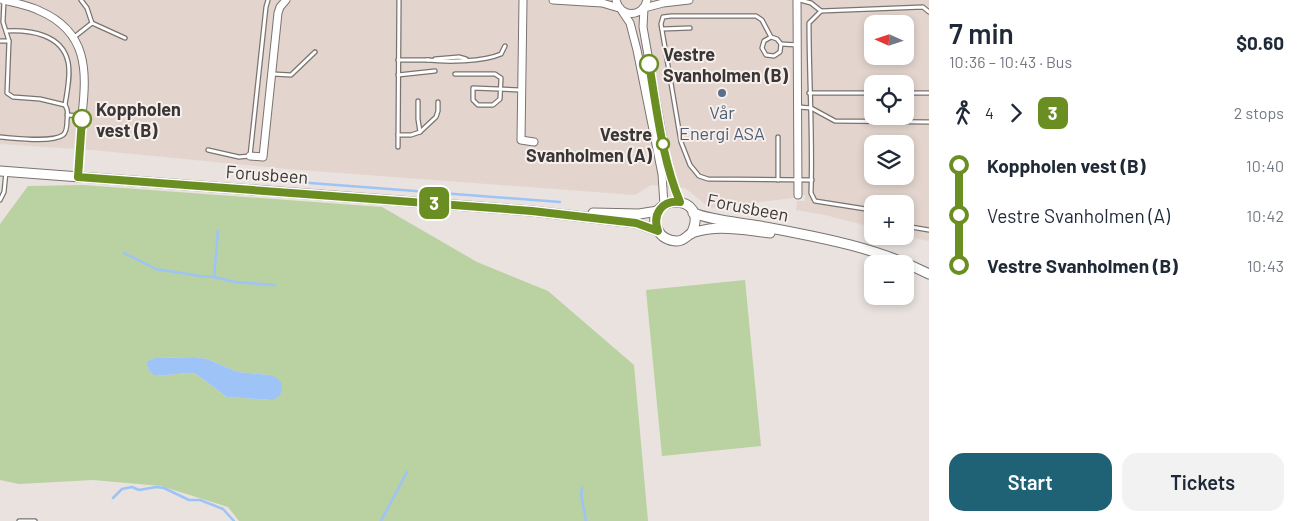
<!DOCTYPE html>
<html lang="en">
<head>
<meta charset="utf-8">
<style>
	body { margin:0; font-family:Barlow,sans-serif; background:#f2f2f3; color:#1f2937; height:100vh; display:flex; flex-direction:column; font-size:19px; white-space:nowrap }
	* { box-sizing:border-box; margin:0 }
	p { font-size:16px; color:#747a83 }
	.icon { flex:none; width:28px; height:28px; fill:none; stroke:currentColor; stroke-width:2; stroke-linecap:round; stroke-linejoin:round }
	.map { position:relative; flex:1; overflow:hidden }
	.details { display:flex; flex-direction:column; background:#fff; width:375px }
	.details>* { flex:none }
	.badge { padding:0 10px; border-radius:8px; font-size:18px; line-height:32px }
	.needle { width:32px; rotate:273deg }
	.controls { position:absolute; left:864px; top:15px; display:grid; gap:10px }
	.controls a { display:grid; place-items:center; width:50px; height:50px; border-radius:10px; background:#fff; box-shadow:0 2px 8px #0003; font-size:25px }
	.map>.badge { position:absolute; translate:-50% -50%; box-shadow:0 0 0 2px #fff }
	.legs { display:flex; align-items:center; gap:8px; height:55px; padding:0 20px; font-size:16px }
	.legs p { margin-inline-start:auto }
	.summary { display:flex; align-items:center; justify-content:space-between; height:85px; padding:0 20px }
	h1 { font-size:28px; font-weight:600; line-height:38px }
	.button { display:flex; gap:10px; margin-top:auto; padding:10px 20px }
	.button a { flex:1; height:58px; border-radius:15px; background:#206275; color:#fff; font-size:20px; font-weight:600; line-height:58px; text-align:center }
	.button a+a { background:#f2f2f3; color:#1f2937 }
	ul { padding:0 20px; list-style:none }
	li { display:flex; align-items:center; gap:18px; height:50px; font-size:19px }
	li i { display:grid; place-items:center; width:8px; height:100%; margin:0 6px; background:currentColor }
	li i::after { content:''; width:12px; height:12px; margin:-6px; border:4px solid; border-radius:50%; background:#fff }
	li p { margin-inline-start:auto }
	li:first-child i { background:linear-gradient(#0000 50%,currentColor 0) }
	li:last-child i { background:linear-gradient(currentColor 50%,#0000 0) }
	main { display:flex; flex:1; min-height:0 }
	.map>svg:first-child { display:block }
	.built { fill:#e3d5cd; fill-rule:evenodd }
	.green { fill:#bad1a1; fill-rule:evenodd }
	.water { fill:#9ec4f7 }
	.lines { fill:none; stroke-linecap:round; stroke-linejoin:round }
	.stream { stroke:#9ec4f7; stroke-width:2.5 }
	.lane-casing { stroke:#7a7471; stroke-width:5.5 }
	.street-casing { stroke:#7a7471; stroke-width:9 }
	.secondary-casing { stroke:#7a7471; stroke-width:11 }
	.lane { stroke:#fff; stroke-width:3 }
	.street { stroke:#fff; stroke-width:7 }
	.secondary { stroke:#fff; stroke-width:9 }
	.line-1-casing { stroke:#fff; stroke-width:11 }
	.line-1 { stroke:#6b8e23; stroke-width:8 }
	.stop-1-dot { fill:#fff; stroke:#6b8e23; stroke-width:2.5 }
	.service-dot { fill:#5c6f8a; stroke:#f6efeb; stroke-width:2 }
	.labels { text-anchor:middle; dominant-baseline:central; stroke-width:4; stroke-linejoin:round; paint-order:stroke }
	.stop-label { font-size:18px; font-weight:bold; fill:#393635; stroke:#f6efeb; text-anchor:start }
	.service-label { font-size:18px; fill:#4e5e75; stroke:#f6efeb }
	.street-label { font-size:18px; fill:#393635; stroke:#f6efeb }
</style>
</head>
<body>
<main>
<div class="map">
<svg width="929" height="521" viewBox="0 0 929 521">
	<rect width="100%" height="100%" fill="#e9e2de"/>
	<path class="built" d="M0 0H929V241L904 236 905 204H872V227L825 215 796 210 797 201H805V195H802L801 197 710 208 685 188 651 185 635 195 287 169 92 150 0 144ZM872 24H905V56H872ZM872 84H905V116H872ZM872 144H905V176H872Z"/>
	<g class="green">
		<path d="M83 185 382 207 477 262 548 291 634 365 648 521H239L228 507 161 486 93 480 19 484 0 480V224L28 186ZM194 357 207 359 238 372 270 375 272 400 227 397 196 374 188 373 155 376C149 371 146 369 147 361L155 358Z"/>
		<path d="M745 280 761 446 662 456 646 290Z"/>
	</g>
	<path class="water" d="M194 357 207 359 238 372 270 375 277 378 282 384C282 393 281 397 272 400L227 397 196 374 188 373 155 376C149 371 146 369 147 361L155 358Z"/>
	<g class="lines">
		<g class="stream">
			<path d="M284 181 560 202"/>
			<path d="M124 253 156 269 200 276 214 277 235 282 275 285"/>
			<path d="M214 277 218 231"/>
			<path d="M582 488 581 494 586 521"/>
			<path d="M113 498 122 489 132 487 139 490 156 487 164 488 189 500H200L223 509 234 521"/>
			<path d="M381 521 407 472"/>
		</g>
		<defs>
			<g id="lane">
				<path d="M81 0 87 8 92 23"/>
				<path d="M800 0 811 3 821 11"/>
				<path d="M662 29 690 28"/>
				<path d="M7 31C30 30 62 34 68 62 71 75 67 91 65 105"/>
				<path d="M771 37 764 41 762 48 766 55 774 56 780 52 781 44 777 39 771 37 762 20 756 16H671L663 17 661 24 681 142 690 165 699 176 708 179 812 180"/>
				<path d="M73 38 92 23 125 38"/>
				<path d="M0 41H9"/>
				<path d="M781 44 798 45"/>
				<path d="M435 59 459 57 466 59"/>
				<path d="M398 60H429"/>
				<path d="M427 60C447 62 483 62 501 54L505 46"/>
				<path d="M273 74 291 75 315 52"/>
				<path d="M455 74H495L501 78 500 99 493 105H478L473 100V88L520 90"/>
				<path d="M398 75 435 71"/>
				<path d="M809 93H872"/>
				<path d="M905 93H929"/>
				<path d="M418 101V119L420 132"/>
				<path d="M799 107 811 108 835 121 929 122"/>
				<path d="M67 115 82 116"/>
				<path d="M398 135H411L420 132 436 117 438 111V102"/>
				<path d="M0 137C14 138 52 143 63 135 67 132 67 124 67 120 68 114 68 109 65 105L40 99 13 97 7 93 9 41 3 22 4 1"/>
				<path d="M398 147 399 0"/>
				<path d="M208 150 239 157 250 156 266 7 268 0"/>
				<path d="M778 180V137"/>
				<path d="M0 200 4 192 6 172"/>
				<path d="M872 210 815 201 811 193C813 136 809 80 809 23L821 11 923 7 929 12"/>
				<path d="M905 226 929 230"/>
				<path d="M19 521H35"/>
			</g>
			<g id="street">
				<path d="M3 0C15 3 28 5 40 11 88 32 87 71 82 115 80 136 79 156 78 177"/>
				<path d="M523 0 521 140 534 142"/>
				<path d="M553 0 602 3 619 8"/>
				<path d="M616 0C620 18 643 18 647 0"/>
				<path d="M797 0 798 195"/>
				<path d="M644 8 643 27 667 163 673 186 680 202"/>
				<path d="M644 8 663 3 689 0"/>
				<path d="M622 11 630 23 637 50 662 174 664 205"/>
				<path d="M250 156 263 157 278 13 280 7 286 0"/>
			</g>
			<g id="secondary">
				<path d="M0 171 532 211 636 223 658 231"/>
				<path d="M593 213 639 214 658 211"/>
				<path d="M693 213C715 221 738 222 760 226 818 237 876 247 929 274"/>
				<path d="M691 234C713 190 639 195 658 230 661 237 669 241 677 241 683 241 686 237 690 234 695 231 703 230 709 229 729 226 751 231 770 233"/>
			</g>
		</defs>
		<use href="#lane" class="lane-casing"/>
		<use href="#street" class="street-casing"/>
		<use href="#secondary" class="secondary-casing"/>
		<use href="#lane" class="lane"/>
		<use href="#street" class="street"/>
		<use href="#secondary" class="secondary"/>
	</g>
	<g class="lines">
		<defs>
			<path id="line-1" d="M82 119 78 177 532 211 636 223 658 231C652 214 662 200 680 202 662 159 657 110 649 64"/>
		</defs>
		<use href="#line-1" class="line-1-casing"/>
		<use href="#line-1" class="line-1"/>
	</g>
	<g class="stop-1-dot">
		<circle cx="649" cy="64" r="9"/>
		<circle cx="82" cy="119" r="9"/>
		<circle cx="663" cy="144" r="6"/>
	</g>
	<circle class="service-dot" cx="722" cy="93" r="5"/>
	<g class="labels">
		<g class="stop-label">
			<text x="663" y="54">Vestre<tspan x="663" dy="21">Svanholmen (B)</tspan></text>
			<text x="96" y="109">Koppholen<tspan x="96" dy="21">vest (B)</tspan></text>
			<text x="652" y="134" text-anchor="end">Vestre<tspan x="652" dy="21">Svanholmen (A)</tspan></text>
		</g>
		<g class="service-label">
			<text x="722" y="112">Vår<tspan x="722" dy="21">Energi ASA</tspan></text>
		</g>
		<g class="street-label">
			<text transform="translate(267 174) rotate(4)">Forusbeen</text>
			<text transform="translate(748 207) rotate(11)">Forusbeen</text>
		</g>
	</g>
</svg>
<div class="controls">
<a><svg class="needle" viewBox="-14 -14 28 28"><path d="M0-13l5 13h-10z" fill="#e53935"/><path d="M0 13l5-13h-10z" fill="#747a83"/></svg></a>
<a><svg class="icon" aria-label="locate" viewBox="0 0 24 24"><circle cx="12" cy="12" r="6"/><path d="M12 2v4M12 18v4M2 12h4M18 12h4"/></svg></a>
<a><svg class="icon" aria-label="layers" viewBox="0 0 24 24"><path d="M12 4l9 5-9 5-9-5zM3 14l9 5 9-5"/></svg></a>
<a>+</a>
<a>−</a>
</div>
<b class="badge" style="left:434px;top:203px;background:#6b8e23;color:#fff">3</b>
</div>
<section class="details">
<div class="summary"><div><h1>7 min</h1><p>10:36 – 10:43 · Bus</p></div><b>$0.60</b></div>
<div class="legs"><svg class="icon" aria-label="walk" viewBox="0 0 24 24"><circle cx="13" cy="4" r="2"/><path d="M13 8l-2 6 4 7M11 14l-3 7M7 12l3-4h3l4 4"/></svg>4<svg class="icon" aria-label="forward" viewBox="0 0 24 24"><path d="M9 5l7 7-7 7"/></svg><b class="badge" style="background:#6b8e23;color:#fff">3</b><p>2 stops</p></div>
<ul>
<li><i style="color:#6b8e23"></i><b>Koppholen vest (B)</b><p>10:40</p></li>
<li><i style="color:#6b8e23"></i><span>Vestre Svanholmen (A)</span><p>10:42</p></li>
<li><i style="color:#6b8e23"></i><b>Vestre Svanholmen (B)</b><p>10:43</p></li>
</ul>
<div class="button"><a>Start</a><a>Tickets</a></div>
</section>
</main>
</body>
</html>
